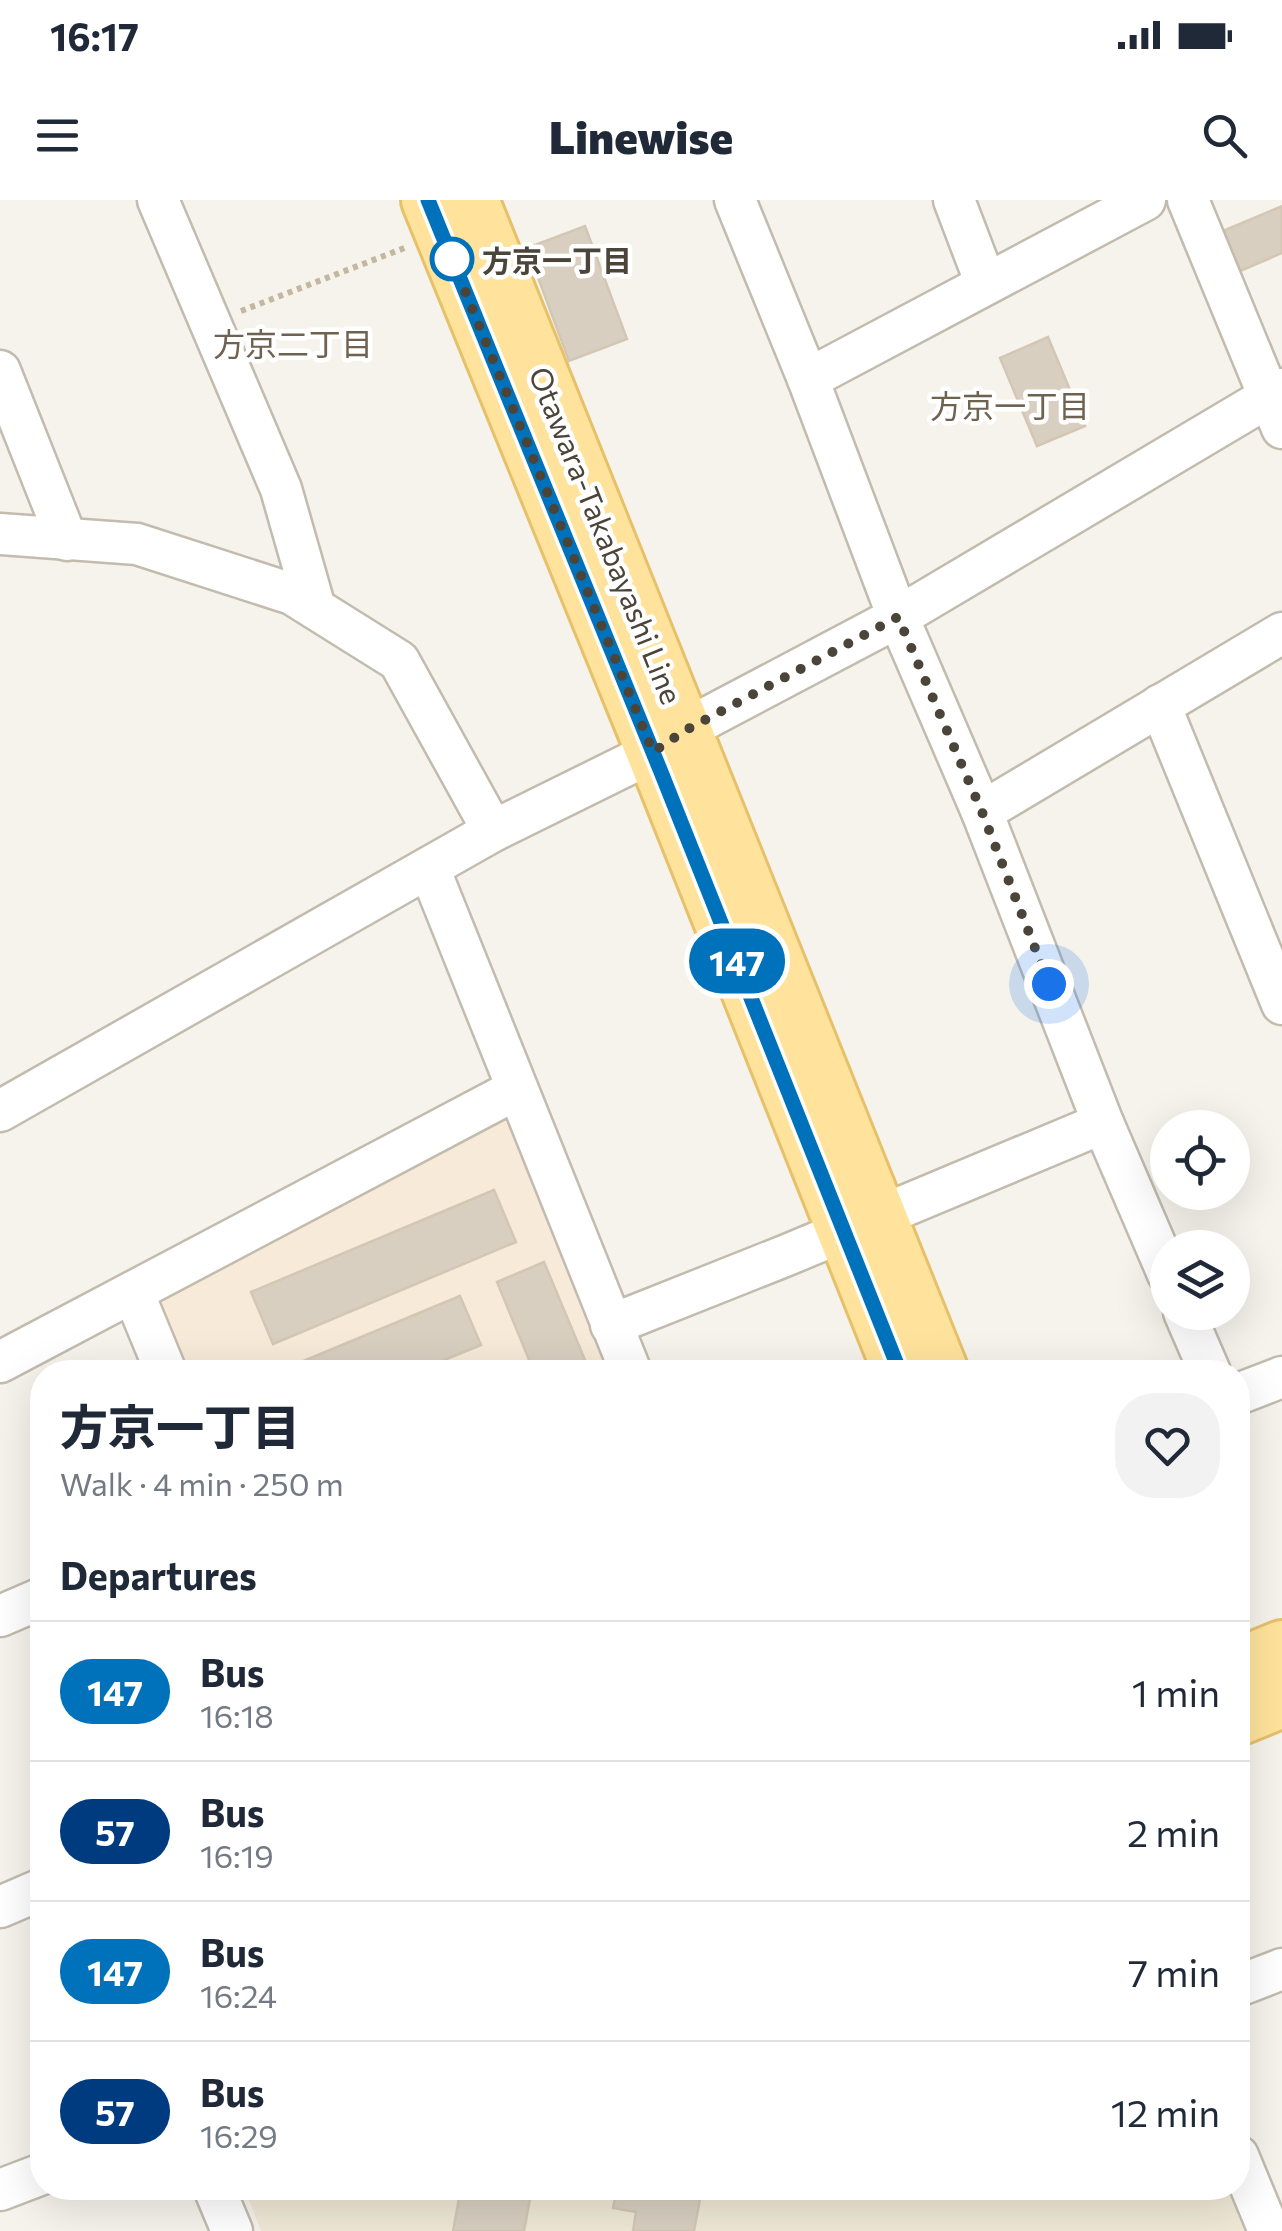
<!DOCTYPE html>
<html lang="en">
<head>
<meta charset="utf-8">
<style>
	body { margin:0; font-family:Commissioner,"Noto Sans JP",sans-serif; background:#f2f2f3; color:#1f2937; height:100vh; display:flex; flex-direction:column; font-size:38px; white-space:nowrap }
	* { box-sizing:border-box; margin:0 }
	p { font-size:32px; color:#747a83 }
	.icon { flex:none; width:55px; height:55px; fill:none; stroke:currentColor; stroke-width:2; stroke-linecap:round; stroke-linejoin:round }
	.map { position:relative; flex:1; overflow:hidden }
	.details { position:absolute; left:30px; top:1160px; width:1220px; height:840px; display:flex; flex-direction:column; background:#fff; border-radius:40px; box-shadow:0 10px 40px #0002 }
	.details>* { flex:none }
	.badge { padding:0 20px; border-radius:32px; font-size:35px; line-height:65px }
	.controls { position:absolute; left:1150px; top:910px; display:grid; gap:20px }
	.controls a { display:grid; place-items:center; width:100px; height:100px; border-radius:50%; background:#fff; box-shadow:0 10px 40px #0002; font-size:50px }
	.you { position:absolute; width:50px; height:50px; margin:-25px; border:8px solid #fff; border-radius:50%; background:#1a73e8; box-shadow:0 0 0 15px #1a73e833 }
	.map>.badge { position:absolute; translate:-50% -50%; box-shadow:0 0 0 5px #fff }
	h2 { padding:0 30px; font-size:38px; line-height:90px }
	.round { display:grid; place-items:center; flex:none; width:105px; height:105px; border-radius:40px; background:#f2f2f3 }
	.head { display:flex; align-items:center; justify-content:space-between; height:170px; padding:0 30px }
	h1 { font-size:48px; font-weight:800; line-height:75px }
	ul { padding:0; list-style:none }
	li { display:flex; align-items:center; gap:30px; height:140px; padding:0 30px; border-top:2px solid #e0e1e3 }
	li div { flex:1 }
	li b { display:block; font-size:38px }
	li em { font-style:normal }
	li .badge { min-width:110px; font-weight:700; text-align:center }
	.status { display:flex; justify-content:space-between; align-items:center; height:70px; padding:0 50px; background:#fff; direction:ltr }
	.status svg { height:28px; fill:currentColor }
	header { display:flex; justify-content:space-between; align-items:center; height:130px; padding:0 30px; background:#fff; font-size:45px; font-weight:800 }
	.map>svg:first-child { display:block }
	.commercial { fill:#f7ead8 }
	.education { fill:#efe8d6 }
	.building { fill:#d8cfc1; stroke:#d3c7b4; stroke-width:2.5 }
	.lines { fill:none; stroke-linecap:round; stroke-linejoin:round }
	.minor-casing { stroke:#c2bbae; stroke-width:45 }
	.major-casing { stroke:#e6c16a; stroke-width:58 }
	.path { stroke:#c4b79f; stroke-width:6; stroke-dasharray:5 5; stroke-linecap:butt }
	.minor { stroke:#fff; stroke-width:40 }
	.major { stroke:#ffe39c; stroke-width:52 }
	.line-casing { stroke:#fff; stroke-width:22 }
	.line { stroke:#0072bc; stroke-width:15 }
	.walk { stroke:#4b4439; stroke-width:10; stroke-dasharray:0 18 }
	.stop-dot { fill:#fff; stroke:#0072bc; stroke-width:5 }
	.labels { text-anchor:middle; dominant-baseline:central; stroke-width:9; stroke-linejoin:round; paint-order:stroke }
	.stop-label { font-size:30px; font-weight:bold; fill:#4b4439; stroke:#fff; text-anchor:start }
	.street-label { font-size:30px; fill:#4b4439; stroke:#fff }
	.neighbourhood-label { font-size:32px; fill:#6e6250; stroke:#fff }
</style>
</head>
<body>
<div class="status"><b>16:17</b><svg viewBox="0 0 49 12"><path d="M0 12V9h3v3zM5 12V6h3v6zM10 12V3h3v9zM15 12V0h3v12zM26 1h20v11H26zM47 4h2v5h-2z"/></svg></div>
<header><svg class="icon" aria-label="menu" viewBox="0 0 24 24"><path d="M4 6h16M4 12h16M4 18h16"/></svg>Linewise<svg class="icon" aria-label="search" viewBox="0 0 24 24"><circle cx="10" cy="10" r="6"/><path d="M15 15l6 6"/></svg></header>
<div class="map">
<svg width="1282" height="2031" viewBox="0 0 1282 2031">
	<rect width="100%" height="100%" fill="#f6f3ec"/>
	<path class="commercial" d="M507 908 609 1172H178L151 1106Z"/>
	<path class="education" d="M250 1988H1227L1245 2031H261L247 1995Z"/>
	<g class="building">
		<path d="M1282 6V53L1240 71 1223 31Z"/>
		<path d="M585 26 627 139 569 161 527 48Z"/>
		<path d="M1048 137 1085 226 1037 246 1000 158Z"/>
		<path d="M494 990 516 1042 273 1144 251 1092Z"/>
		<path d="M544 1062 590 1172H534L497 1082Z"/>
		<path d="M460 1096 481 1145 415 1172H277Z"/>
		<path d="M461 1988H532L524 2031H453Z"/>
		<path d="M617 1988H702L694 2031H633L636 2012 613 2008Z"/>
	</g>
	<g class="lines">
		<defs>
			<g id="minor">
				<path d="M158 0 281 289 315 408"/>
				<path d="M735 0 808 179 898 417 982 612 1103 923 1168 1074"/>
				<path d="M954 0 986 84"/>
				<path d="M1188 0 1282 228"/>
				<path d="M0 171 67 340"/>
				<path d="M808 179 1145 0"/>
				<path d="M0 334 137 344 292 394 399 461 493 631"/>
				<path d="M1160 505 1282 804"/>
				<path d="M982 612 1282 433"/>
				<path d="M429 668 631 1172"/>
				<path d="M0 911 493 631 653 552 686 529 898 417 1282 189"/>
				<path d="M133 1092 166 1172"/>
				<path d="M1184 1112 1210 1172"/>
				<path d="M611 1125 787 1055 1103 923"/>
				<path d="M0 1162 517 889"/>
				<path d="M1238 1194 1282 1177"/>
				<path d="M0 1416 42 1398"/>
				<path d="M0 1707 42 1689"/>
				<path d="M1238 1786 1282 1769"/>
				<path d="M1238 1956 1269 2031"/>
				<path d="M214 1988 232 2031"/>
				<path d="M0 1990 42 1974"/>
			</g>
			<g id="major">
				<path d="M428 0 653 552 900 1172"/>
				<path d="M472 0 942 1172"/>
				<path d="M1238 1465 1282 1447"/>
				<path d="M1238 1519 1282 1501"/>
			</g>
		</defs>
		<use href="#minor" class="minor-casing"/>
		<use href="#major" class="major-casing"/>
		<path class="path" d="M241 111 407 47"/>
		<use href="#minor" class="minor"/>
		<use href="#major" class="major"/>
	</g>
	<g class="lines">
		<defs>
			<path id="line" d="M428 0 661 572 900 1172"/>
		</defs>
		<use href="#line" class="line-casing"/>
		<use href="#line" class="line"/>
		<path class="walk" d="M452 59 653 552 686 530 898 417 982 612 1049 784"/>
	</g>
	<circle class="stop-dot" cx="452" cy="59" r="20"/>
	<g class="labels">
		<g class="stop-label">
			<text x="482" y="59">方京一丁目</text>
		</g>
		<g class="street-label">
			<text transform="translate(607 335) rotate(68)">Otawara-Takabayashi Line</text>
		</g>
		<g class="neighbourhood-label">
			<text x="293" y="143">方京二丁目</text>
			<text x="1010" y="205">方京一丁目</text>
		</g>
	</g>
</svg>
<div class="controls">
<a><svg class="icon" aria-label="locate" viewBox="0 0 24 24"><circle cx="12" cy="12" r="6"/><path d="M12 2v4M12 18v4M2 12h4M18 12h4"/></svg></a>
<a><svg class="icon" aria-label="layers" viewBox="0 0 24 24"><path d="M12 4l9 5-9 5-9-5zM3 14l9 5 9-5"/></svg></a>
</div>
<div class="you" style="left:1049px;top:784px"></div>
<b class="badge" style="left:737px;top:761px;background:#0072bc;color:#fff">147</b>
<section class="details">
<div class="head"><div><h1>方京一丁目</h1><p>Walk · 4 min · 250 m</p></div><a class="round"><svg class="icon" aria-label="heart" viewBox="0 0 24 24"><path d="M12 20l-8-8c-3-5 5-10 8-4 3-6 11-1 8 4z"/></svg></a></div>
<h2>Departures</h2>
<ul>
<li><span class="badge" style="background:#0072bc;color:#fff">147</span><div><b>Bus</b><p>16:18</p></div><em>1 min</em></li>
<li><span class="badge" style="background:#003b80;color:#fff">57</span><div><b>Bus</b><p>16:19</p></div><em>2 min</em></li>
<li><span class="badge" style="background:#0072bc;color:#fff">147</span><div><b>Bus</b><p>16:24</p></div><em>7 min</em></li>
<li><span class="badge" style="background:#003b80;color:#fff">57</span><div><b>Bus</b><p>16:29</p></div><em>12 min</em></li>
</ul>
</section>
</div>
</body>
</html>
